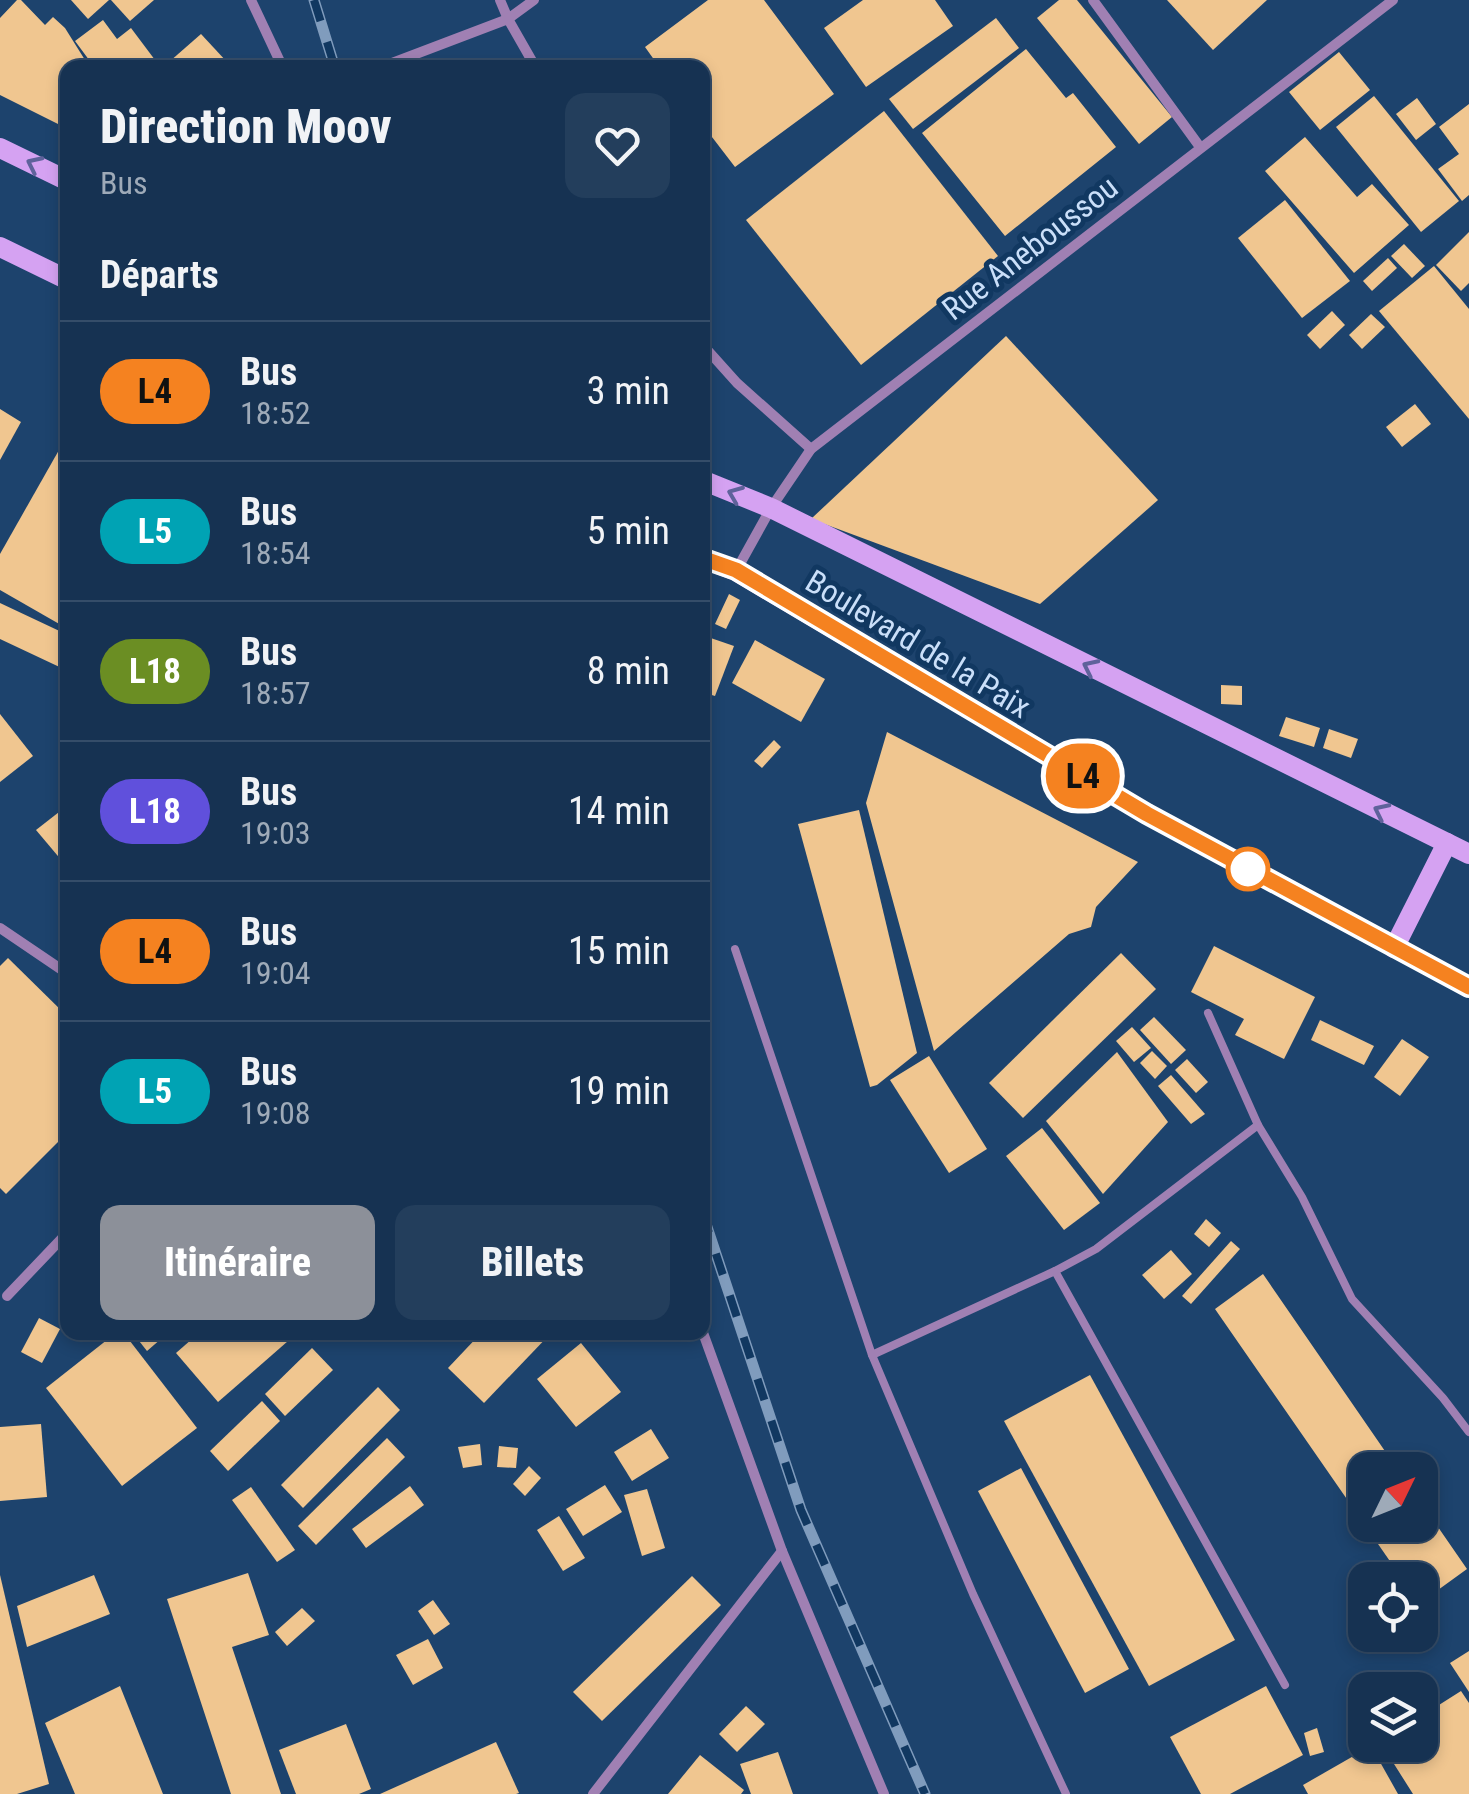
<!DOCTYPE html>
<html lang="fr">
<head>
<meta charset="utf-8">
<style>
	body { margin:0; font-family:"Roboto Condensed",sans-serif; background:#233e5c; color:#f1f3f6; height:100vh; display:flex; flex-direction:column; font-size:38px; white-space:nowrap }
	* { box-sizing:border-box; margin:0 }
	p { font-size:32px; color:#9eaab8 }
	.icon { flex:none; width:55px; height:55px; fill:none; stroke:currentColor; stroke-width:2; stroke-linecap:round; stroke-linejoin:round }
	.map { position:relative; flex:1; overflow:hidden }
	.sheet { position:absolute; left:60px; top:60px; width:650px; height:1280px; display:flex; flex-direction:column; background:#163252; border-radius:20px; box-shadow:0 5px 15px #0003,0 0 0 2px #354d69 }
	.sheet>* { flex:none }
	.badge { padding:0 20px; border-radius:32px; font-size:35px; line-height:65px }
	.needle { width:65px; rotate:47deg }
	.controls { position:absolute; left:1348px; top:1452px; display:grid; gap:20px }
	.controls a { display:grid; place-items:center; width:90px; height:90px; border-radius:20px; background:#163252; box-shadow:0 5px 15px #0003,0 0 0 2px #354d69; font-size:50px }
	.map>.badge { position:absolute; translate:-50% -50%; box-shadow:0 0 0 5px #fff }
	h2 { padding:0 40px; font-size:38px; line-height:90px }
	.round { display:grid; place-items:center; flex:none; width:105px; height:105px; border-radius:20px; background:#233e5c }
	.overview { display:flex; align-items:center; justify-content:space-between; height:170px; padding:0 40px }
	h1 { font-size:48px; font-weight:800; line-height:75px }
	.button { display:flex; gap:20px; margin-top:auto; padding:20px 40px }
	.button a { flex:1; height:115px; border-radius:20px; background:#8c9099; color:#fff; font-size:40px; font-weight:800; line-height:115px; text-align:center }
	.button a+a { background:#233e5c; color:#f1f3f6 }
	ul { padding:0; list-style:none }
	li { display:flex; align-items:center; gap:30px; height:140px; padding:0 40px; border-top:2px solid #354d69 }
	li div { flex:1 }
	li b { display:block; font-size:38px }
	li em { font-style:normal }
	li .badge { min-width:110px; font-weight:700; text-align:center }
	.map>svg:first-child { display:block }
	.building { fill:#f0c690 }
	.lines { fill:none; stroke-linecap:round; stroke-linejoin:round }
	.lane { stroke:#a080b3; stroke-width:8 }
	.street { stroke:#a080b3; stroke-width:10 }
	.secondary { stroke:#d5a2f2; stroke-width:20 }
	.rail-casing { stroke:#809cbd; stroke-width:11 }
	.rail { stroke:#113861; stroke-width:8; stroke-dasharray:22; stroke-linecap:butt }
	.oneway { stroke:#5f629b }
	.line-casing { stroke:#fff; stroke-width:22 }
	.line { stroke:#f58220; stroke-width:15 }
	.stop-dot { fill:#fff; stroke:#f58220; stroke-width:5 }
	.labels { text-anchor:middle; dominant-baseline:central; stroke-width:10; stroke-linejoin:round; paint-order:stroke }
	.street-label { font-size:32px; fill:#cadff9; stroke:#113861 }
</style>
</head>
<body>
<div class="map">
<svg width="1469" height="1794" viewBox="0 0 1469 1794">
	<rect width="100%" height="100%" fill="#1d436d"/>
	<g class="building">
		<path d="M17 0H21L45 25 53 17 65 28 90 68H68V129L0 95V18Z"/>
		<path d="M71 0H109L88 19Z"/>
		<path d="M111 0H154L130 21Z"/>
		<path d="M708 0H764L834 94 735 167 702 124V68H660L645 47Z"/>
		<path d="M863 0H935L953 26 866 87 824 28Z"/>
		<path d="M1059 0H1077L1172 117 1139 144 1037 18Z"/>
		<path d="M1167 0H1267L1213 50Z"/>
		<path d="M996 18 1019 48 913 129 889 99Z"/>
		<path d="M103 20 117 39 131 28 161 68H95L75 41Z"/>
		<path d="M201 34 227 62 221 68H174L169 62Z"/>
		<path d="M1026 49 1066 98 1073 93 1116 147 1005 236 922 133Z"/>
		<path d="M1339 52 1370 90 1320 130 1289 92Z"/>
		<path d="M1374 96 1459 201 1421 232 1336 127Z"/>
		<path d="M1417 98 1436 124 1416 140 1396 114Z"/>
		<path d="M1469 104V195L1462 201 1438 169 1459 154 1439 127Z"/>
		<path d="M884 111 998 256 861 365 746 220Z"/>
		<path d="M1305 137 1357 197 1372 184 1409 225 1354 273 1265 171Z"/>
		<path d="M1285 200 1350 281 1302 318 1238 238Z"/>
		<path d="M1469 232V283L1461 291 1436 265Z"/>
		<path d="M1404 244 1425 266 1412 278 1391 256Z"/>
		<path d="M1388 258 1397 268 1372 291 1363 281Z"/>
		<path d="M1434 266 1469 309V419L1379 311Z"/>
		<path d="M1332 311 1345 325 1320 349 1307 335Z"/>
		<path d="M1371 314 1385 327 1362 349 1349 335Z"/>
		<path d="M1006 336 1158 500 1040 604 811 519Z"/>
		<path d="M1415 404 1431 424 1402 447 1386 427Z"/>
		<path d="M0 409 21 422 0 460Z"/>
		<path d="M59 450 68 455V629L0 590V554Z"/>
		<path d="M729 594 740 600 726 629 715 624Z"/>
		<path d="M0 603 68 635V671L0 639Z"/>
		<path d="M702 635 734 646 715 696 702 692Z"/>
		<path d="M755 640 825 679 801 722 732 683Z"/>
		<path d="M1221 685 1242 686V705L1221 704Z"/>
		<path d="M0 714 33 756 0 782Z"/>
		<path d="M1286 717 1320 728 1314 747 1279 736Z"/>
		<path d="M1329 729 1358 739 1351 758 1323 748Z"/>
		<path d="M887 732 1138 862 1096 907 1091 927 1069 934 934 1051 866 803Z"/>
		<path d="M774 740 781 747 762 768 754 761Z"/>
		<path d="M68 805V868L36 830Z"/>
		<path d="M859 810 917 1053 877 1085 870 1087 798 824Z"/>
		<path d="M1214 946 1315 997 1284 1059 1235 1035 1244 1019 1191 992Z"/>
		<path d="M1121 953 1156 989 1023 1118 989 1083Z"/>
		<path d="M8 958 68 1017V1132L6 1194 0 1188V966Z"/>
		<path d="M1154 1017 1186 1050 1171 1064 1140 1030Z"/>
		<path d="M1320 1020 1374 1046 1364 1065 1311 1040Z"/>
		<path d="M1132 1027 1151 1048 1134 1062 1116 1041Z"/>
		<path d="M1402 1039 1429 1057 1400 1096 1374 1077Z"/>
		<path d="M1152 1051 1167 1066 1155 1079 1140 1063Z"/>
		<path d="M1117 1052 1168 1122 1103 1194 1046 1121Z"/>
		<path d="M929 1056 987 1149 949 1173 890 1080Z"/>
		<path d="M1187 1059 1208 1082 1196 1093 1175 1070Z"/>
		<path d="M1171 1075 1205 1114 1191 1124 1158 1086Z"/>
		<path d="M1042 1128 1100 1203 1064 1230 1006 1156Z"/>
		<path d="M1206 1219 1221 1233 1209 1247 1194 1234Z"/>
		<path d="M1231 1241 1240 1249 1191 1304 1182 1296Z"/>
		<path d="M1171 1250 1192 1274 1164 1299 1142 1275Z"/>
		<path d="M1263 1274 1398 1470H1365V1525H1420V1501L1467 1569 1420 1603V1580H1403L1215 1309Z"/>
		<path d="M39 1318 60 1329 42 1363 21 1352Z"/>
		<path d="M117 1332H123L197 1428 122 1486 46 1388Z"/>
		<path d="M132 1332H169L147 1351Z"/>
		<path d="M200 1332H281L288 1341 218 1402 176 1353Z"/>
		<path d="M482 1332H552L484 1403 448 1368Z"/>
		<path d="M581 1343 621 1392 576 1427 537 1379Z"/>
		<path d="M312 1348 333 1370 285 1416 265 1394Z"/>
		<path d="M1090 1375 1235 1640 1149 1686 1004 1421Z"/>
		<path d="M378 1387 400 1410 303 1508 281 1485Z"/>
		<path d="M262 1401 280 1421 228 1471 210 1451Z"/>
		<path d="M41 1424 47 1497 0 1501V1427Z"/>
		<path d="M651 1429 669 1458 632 1481 614 1452Z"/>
		<path d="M387 1438 405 1457 316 1545 298 1526Z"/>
		<path d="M480 1444 482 1465 463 1468 458 1447Z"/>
		<path d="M499 1446 518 1448 516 1468 497 1467Z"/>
		<path d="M529 1466 541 1478 525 1496 513 1484Z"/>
		<path d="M1021 1468 1129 1669 1085 1693 978 1491Z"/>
		<path d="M605 1485 622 1512 583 1536 566 1509Z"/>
		<path d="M410 1486 424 1505 366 1548 352 1529Z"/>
		<path d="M251 1487 295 1550 277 1562 232 1500Z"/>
		<path d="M647 1489 665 1548 642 1556 624 1495Z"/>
		<path d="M559 1516 585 1558 563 1571 537 1530Z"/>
		<path d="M248 1573 269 1635 232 1647 281 1794H231L167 1599Z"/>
		<path d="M0 1575 49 1784 17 1794H0Z"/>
		<path d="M94 1575 110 1614 27 1647 17 1606Z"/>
		<path d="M692 1576 721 1605 602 1721 573 1692Z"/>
		<path d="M433 1600 450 1624 434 1635 418 1611Z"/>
		<path d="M302 1608 315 1621 287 1646 275 1632Z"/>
		<path d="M428 1639 443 1668 413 1685 396 1655Z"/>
		<path d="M1469 1651V1692L1450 1663Z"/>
		<path d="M120 1686 163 1794H75L45 1723Z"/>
		<path d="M1266 1686 1303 1755 1230 1794H1201L1170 1737Z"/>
		<path d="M1461 1691 1469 1703V1794H1413L1382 1745H1420V1717Z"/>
		<path d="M746 1706 765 1724 737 1752 719 1734Z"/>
		<path d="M346 1724 371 1789 359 1794H296L279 1750Z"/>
		<path d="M1317 1728 1324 1752 1310 1756 1304 1733Z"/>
		<path d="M496 1742 519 1793 516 1794H380Z"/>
		<path d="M1371 1746 1398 1794H1308L1303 1785Z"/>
		<path d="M778 1752 793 1794H751L740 1764Z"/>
		<path d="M700 1755 744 1790 741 1794H668Z"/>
	</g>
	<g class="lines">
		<g class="lane">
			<path d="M735 949 872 1355 973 1594 1066 1794"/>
			<path d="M1208 1013 1258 1125 1302 1197 1352 1299 1443 1398 1469 1432"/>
			<path d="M1258 1125 1096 1249 1055 1271 1285 1685"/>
			<path d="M872 1355 1055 1271"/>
		</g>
		<g class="street">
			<path d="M251 0 283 68"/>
			<path d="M500 0 508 19 536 68"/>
			<path d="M1093 0 1200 147"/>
			<path d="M379 68 508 19 534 0"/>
			<path d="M702 344 737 383 811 449"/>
			<path d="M736 571 771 508 811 449 1393 0"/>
			<path d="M0 928 68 974"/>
			<path d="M7 1296 68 1232"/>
			<path d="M702 1330 782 1551 884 1794"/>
			<path d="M593 1794 782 1551"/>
		</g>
		<g class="secondary">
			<path d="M0 148 68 181"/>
			<path d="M0 247 68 280"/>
			<path d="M702 480 771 508 1469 854"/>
			<path d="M702 558 736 571 1147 814 1469 987"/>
			<path d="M1394 948 1447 843"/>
		</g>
		<defs>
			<g id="rail">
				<path d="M314 0 335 68"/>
				<path d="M702 1212 801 1510 925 1794"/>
			</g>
		</defs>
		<use href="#rail" class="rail-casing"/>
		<use href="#rail" class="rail"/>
	</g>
	<defs><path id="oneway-chevron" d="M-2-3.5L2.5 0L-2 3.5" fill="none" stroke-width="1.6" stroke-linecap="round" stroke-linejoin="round" transform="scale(2.5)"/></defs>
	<g class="oneway">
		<use href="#oneway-chevron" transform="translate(34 164) rotate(-154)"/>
		<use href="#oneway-chevron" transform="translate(735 494) rotate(-158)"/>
		<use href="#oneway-chevron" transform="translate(1090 667) rotate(-154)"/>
		<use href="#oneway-chevron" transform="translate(1381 811) rotate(-154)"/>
	</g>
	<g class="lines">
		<defs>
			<path id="line" d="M702 558 736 570 1147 814 1469 987"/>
		</defs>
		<use href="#line" class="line-casing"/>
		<use href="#line" class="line"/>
	</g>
	<circle class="stop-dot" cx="1248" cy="869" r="20"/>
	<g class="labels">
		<g class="street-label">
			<text transform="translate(1030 248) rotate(-38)">Rue Aneboussou</text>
			<text transform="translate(918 644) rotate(31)">Boulevard de la Paix</text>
		</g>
	</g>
</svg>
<div class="controls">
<a><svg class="needle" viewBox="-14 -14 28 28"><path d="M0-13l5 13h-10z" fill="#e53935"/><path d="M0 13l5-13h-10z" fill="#9eaab8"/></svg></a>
<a><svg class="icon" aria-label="locate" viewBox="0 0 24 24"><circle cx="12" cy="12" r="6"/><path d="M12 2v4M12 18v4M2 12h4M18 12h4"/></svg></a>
<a><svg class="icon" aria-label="layers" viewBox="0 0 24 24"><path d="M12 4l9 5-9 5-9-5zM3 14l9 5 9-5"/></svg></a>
</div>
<b class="badge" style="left:1083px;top:776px;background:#f58220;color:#111">L4</b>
<section class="sheet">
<div class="overview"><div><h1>Direction Moov</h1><p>Bus</p></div><a class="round"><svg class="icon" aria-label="heart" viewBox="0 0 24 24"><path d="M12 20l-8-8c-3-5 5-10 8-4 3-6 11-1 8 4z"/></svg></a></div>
<h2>Départs</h2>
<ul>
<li><span class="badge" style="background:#f58220;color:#111">L4</span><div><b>Bus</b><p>18:52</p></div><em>3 min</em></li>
<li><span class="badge" style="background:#00a3b4;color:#fff">L5</span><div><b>Bus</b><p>18:54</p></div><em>5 min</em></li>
<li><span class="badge" style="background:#6b8e23;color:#fff">L18</span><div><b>Bus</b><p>18:57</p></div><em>8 min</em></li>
<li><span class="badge" style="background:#6050dc;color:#fff">L18</span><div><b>Bus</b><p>19:03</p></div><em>14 min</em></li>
<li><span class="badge" style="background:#f58220;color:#111">L4</span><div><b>Bus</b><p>19:04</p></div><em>15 min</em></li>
<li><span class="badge" style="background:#00a3b4;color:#fff">L5</span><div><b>Bus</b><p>19:08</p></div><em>19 min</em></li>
</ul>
<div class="button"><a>Itinéraire</a><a>Billets</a></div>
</section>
</div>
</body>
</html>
